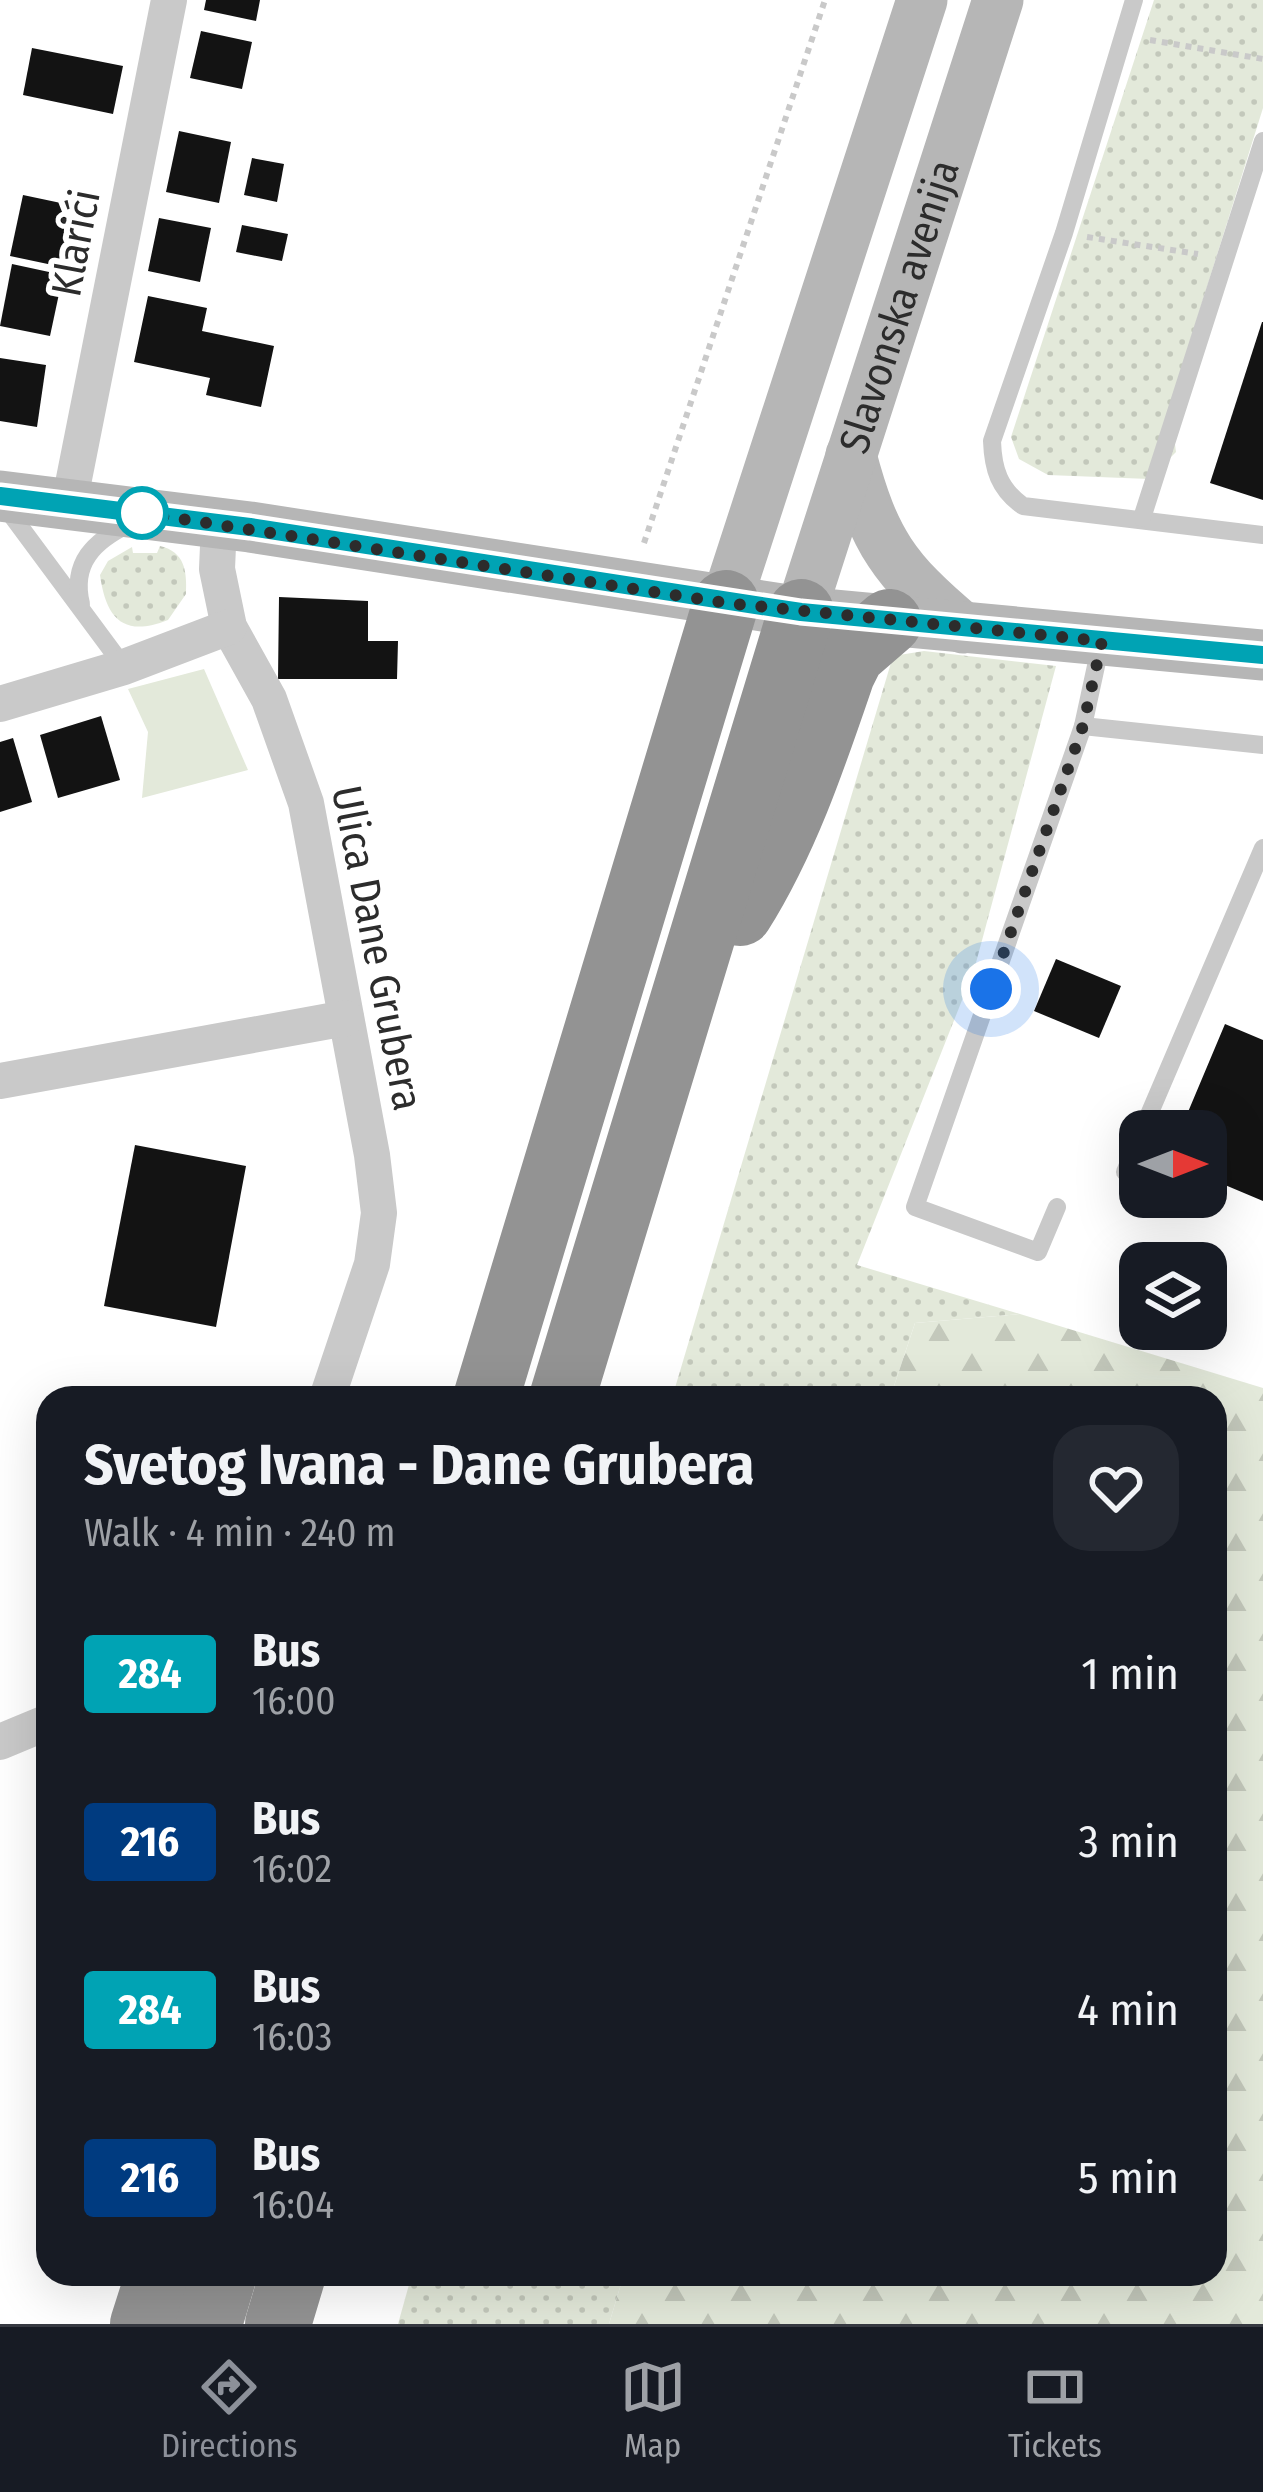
<!DOCTYPE html>
<html lang="en">
<head>
<meta charset="utf-8">
<style>
	body { margin:0; font-family:"Fira Sans Condensed",sans-serif; background:#242831; color:#f1f3f6; height:100vh; display:flex; flex-direction:column; font-size:45px; white-space:nowrap }
	* { box-sizing:border-box; margin:0 }
	p { font-size:39px; color:#9ea1a6 }
	.icon { flex:none; width:66px; height:66px; fill:none; stroke:currentColor; stroke-width:2; stroke-linecap:round; stroke-linejoin:round }
	.map { position:relative; flex:1; overflow:hidden }
	.sheet { position:absolute; left:36px; top:1386px; width:1191px; height:900px; display:flex; flex-direction:column; background:#171b24; border-radius:36px; box-shadow:0 12px 48px #0002 }
	.sheet>* { flex:none }
	.badge { padding:0 24px; border-radius:9px; font-size:42px; line-height:78px }
	.needle { width:78px; rotate:90deg }
	.tools { position:absolute; left:1119px; top:1110px; display:grid; gap:24px }
	.tools a { display:grid; place-items:center; width:108px; height:108px; border-radius:24px; background:#171b24; box-shadow:0 12px 48px #0002; font-size:60px }
	.you { position:absolute; width:60px; height:60px; margin:-30px; border:9px solid #fff; border-radius:50%; background:#1a73e8; box-shadow:0 0 0 18px #1a73e833 }
	.map>.badge { position:absolute; translate:-50% -50%; box-shadow:0 0 0 6px #fff }
	.round { display:grid; place-items:center; flex:none; width:126px; height:126px; border-radius:36px; background:#242831 }
	.summary { display:flex; align-items:center; justify-content:space-between; height:204px; padding:0 48px }
	h1 { font-size:57px; font-weight:700; line-height:90px }
	ul { padding:0; list-style:none }
	li { display:flex; align-items:center; gap:36px; height:168px; padding:0 48px }
	li div { flex:1 }
	li b { display:block; font-size:45px }
	li em { font-style:normal }
	li .badge { min-width:132px; font-weight:700; text-align:center }
	.tab-bar { display:flex; justify-content:space-around; align-items:center; height:168px; border-top:3px solid #363941; background:#171b24; font-size:33px; color:#9ea1a6 }
	.tab-bar a { display:grid; justify-items:center; gap:6px }
	.tab-bar .selected { color:#8c9099 }
	.map>svg:first-child { display:block }
	.grass { fill:url(#grass-dots) }
	.forest { fill:url(#forest-firs) }
	.park { fill:#e3e9da }
	.building { fill:#131313 }
	.lines { fill:none; stroke-linecap:round; stroke-linejoin:round }
	.path { stroke:#c9c9c9; stroke-width:6; stroke-dasharray:6 6; stroke-linecap:butt }
	.lane { stroke:#c9c9c9; stroke-width:18 }
	.street { stroke:#c9c9c9; stroke-width:36 }
	.secondary { stroke:#b6b6b6; stroke-width:51 }
	.highway { stroke:#939393; stroke-width:66 }
	.line-casing { stroke:#fff; stroke-width:27 }
	.line { stroke:#00a3b4; stroke-width:18 }
	.walk { stroke:#2c2c2c; stroke-width:12; stroke-dasharray:0 21.6 }
	.stop-dot { fill:#fff; stroke:#00a3b4; stroke-width:6 }
	.labels { text-anchor:middle; dominant-baseline:central; stroke-width:12; stroke-linejoin:round; paint-order:stroke }
	.street-label { font-size:42px; fill:#2c2c2c; stroke:#fff }
</style>
</head>
<body>
<div class="map">
<svg width="1263" height="2324" viewBox="0 0 1263 2324">
	<defs>
		<pattern id="grass-dots" width="8" height="8" patternUnits="userSpaceOnUse" patternTransform="scale(3)"><rect width="8" height="8" fill="#e3e9da"/><path d="M2 2h.1M6 6h.1" fill="none" stroke="#c3c8bb" stroke-width="1.8" stroke-linecap="round"/></pattern>
		<pattern id="forest-firs" width="22" height="20" patternUnits="userSpaceOnUse" patternTransform="scale(3)"><rect width="22" height="20" fill="#e3e9da"/><path d="M5 1l3.5 6h-7zM16 11l3.5 6h-7z" fill="#c3c8bb"/></pattern>
	</defs>
	<rect width="100%" height="100%" fill="#fff"/>
	<g class="grass">
		<path d="M1154 0H1263V108L1170 405 1176 452 1149 479 1048 475 1019 459 1011 437Z"/>
		<path d="M160 546C185 552 187 571 186 594L168 620C123 638 106 618 100 575L108 561 132 547 133 553H157Z"/>
		<path d="M924 651 1056 666 974 970 857 1265 1020 1314 915 1323 890 1398H672L893 656Z"/>
		<path d="M412 2274H624L609 2324H398Z"/>
	</g>
	<path class="forest" d="M1020 1314 1263 1388V2324H609L624 2274H1215V1398H890L915 1323Z"/>
	<path class="park" d="M204 669 248 770 142 798 148 732 128 689Z"/>
	<g class="building">
		<path d="M206 0H260L256 21 204 10Z"/>
		<path d="M201 31 252 42 242 89 190 78Z"/>
		<path d="M32 48 123 66 113 114 23 95Z"/>
		<path d="M179 131 231 142 219 203 166 192Z"/>
		<path d="M252 158 284 164 277 202 244 195Z"/>
		<path d="M23 195 75 206 62 267 10 256Z"/>
		<path d="M159 218 211 228 200 282 148 271Z"/>
		<path d="M242 225 288 234 282 261 236 252Z"/>
		<path d="M12 264 63 275 50 336 0 326Z"/>
		<path d="M148 296 207 308 202 331 274 346 261 407 206 395 210 378 134 362Z"/>
		<path d="M1262 322H1263V500L1210 483Z"/>
		<path d="M0 358 46 365 37 427 0 421Z"/>
		<path d="M279 597 368 601V641H398L397 679H278Z"/>
		<path d="M101 716 120 780 58 798 40 735Z"/>
		<path d="M13 738 32 802 0 812V742Z"/>
		<path d="M1056 959 1121 986 1099 1038 1034 1011Z"/>
		<path d="M1225 1024 1263 1040V1201L1206 1177V1131H1180Z"/>
		<path d="M135 1145 246 1166 216 1327 104 1306Z"/>
	</g>
	<g class="lines">
		<g class="path">
			<path d="M1150 40 1263 59"/>
			<path d="M1087 237 1198 254"/>
			<path d="M644 543 825 0"/>
		</g>
		<g class="lane">
			<path d="M1134 0 1064 233 992 441C993 469 999 489 1023 506L1263 535"/>
			<path d="M4 505 124 667"/>
			<path d="M1142 518 1263 141"/>
			<path d="M81 604C71 563 94 541 129 524"/>
			<path d="M1083 726 1101 643"/>
			<path d="M1142 1131 1263 848"/>
			<path d="M1125 1172 1140 1137"/>
			<path d="M1057 1207 1038 1252 915 1207 1083 726 1263 745"/>
		</g>
		<g class="street">
			<path d="M69 504 169 0"/>
			<path d="M219 523 217 569 229 627 269 699 306 803 372 1155 379 1213 372 1264 327 1398"/>
			<path d="M0 704 124 667 229 627"/>
			<path d="M0 1081 346 1018"/>
			<path d="M0 1742 48 1722"/>
		</g>
		<g class="secondary">
			<path d="M851 455C874 542 894 570 963 628"/>
			<path d="M0 496 250 527 801 612 1263 655"/>
			<path d="M726 603 922 0"/>
			<path id="s1" d="M801 612 998 0"/>
		</g>
		<g class="highway">
			<path d="M740 913C786 840 814 756 842 674L852 654 889 622"/>
			<path d="M486 1398 726 603"/>
			<path d="M562 1398 801 612"/>
			<path d="M143 2324 159 2274"/>
			<path d="M209 2324 224 2274"/>
			<path d="M278 2324 293 2274"/>
		</g>
	</g>
	<g class="lines">
		<defs>
			<path id="line" d="M0 496 250 527 801 612 1263 655"/>
		</defs>
		<use href="#line" class="line-casing"/>
		<use href="#line" class="line"/>
		<path class="walk" d="M142 513 726 603 1102 641 1083 726 991 989"/>
	</g>
	<circle class="stop-dot" cx="142" cy="513" r="24"/>
	<g class="labels">
		<g class="street-label">
			<text transform="translate(76 243) rotate(-79)">Klarići</text>
			<text stroke="none"><textPath href="#s1" startOffset="321">Slavonska avenija</textPath></text>
			<text transform="translate(377 948) rotate(79)">Ulica Dane Grubera</text>
		</g>
	</g>
</svg>
<div class="tools">
<a><svg class="needle" viewBox="-14 -14 28 28"><path d="M0-13l5 13h-10z" fill="#e53935"/><path d="M0 13l5-13h-10z" fill="#9ea1a6"/></svg></a>
<a><svg class="icon" aria-label="layers" viewBox="0 0 24 24"><path d="M12 4l9 5-9 5-9-5zM3 14l9 5 9-5"/></svg></a>
</div>
<div class="you" style="left:991px;top:989px"></div>
<section class="sheet">
<div class="summary"><div><h1>Svetog Ivana - Dane Grubera</h1><p>Walk · 4 min · 240 m</p></div><a class="round"><svg class="icon" aria-label="heart" viewBox="0 0 24 24"><path d="M12 20l-8-8c-3-5 5-10 8-4 3-6 11-1 8 4z"/></svg></a></div>
<ul>
<li><span class="badge" style="background:#00a3b4;color:#fff">284</span><div><b>Bus</b><p>16:00</p></div><em>1 min</em></li>
<li><span class="badge" style="background:#003b80;color:#fff">216</span><div><b>Bus</b><p>16:02</p></div><em>3 min</em></li>
<li><span class="badge" style="background:#00a3b4;color:#fff">284</span><div><b>Bus</b><p>16:03</p></div><em>4 min</em></li>
<li><span class="badge" style="background:#003b80;color:#fff">216</span><div><b>Bus</b><p>16:04</p></div><em>5 min</em></li>
</ul>
</section>
</div>
<nav class="tab-bar">
<a class="selected"><svg class="icon" aria-label="directions" viewBox="0 0 24 24"><path d="M12 3l9 9-9 9-9-9zM9 14v-3h6M13 9l2 2-2 2"/></svg>Directions</a>
<a><svg class="icon" aria-label="map" viewBox="0 0 24 24"><path d="M3 6l6-2 6 2 6-2v14l-6 2-6-2-6 2zM9 4v14M15 6v14"/></svg>Map</a>
<a><svg class="icon" aria-label="tickets" viewBox="0 0 24 24"><path d="M3 7h18v10H3zM15 7v10"/></svg>Tickets</a>
</nav>
</body>
</html>
